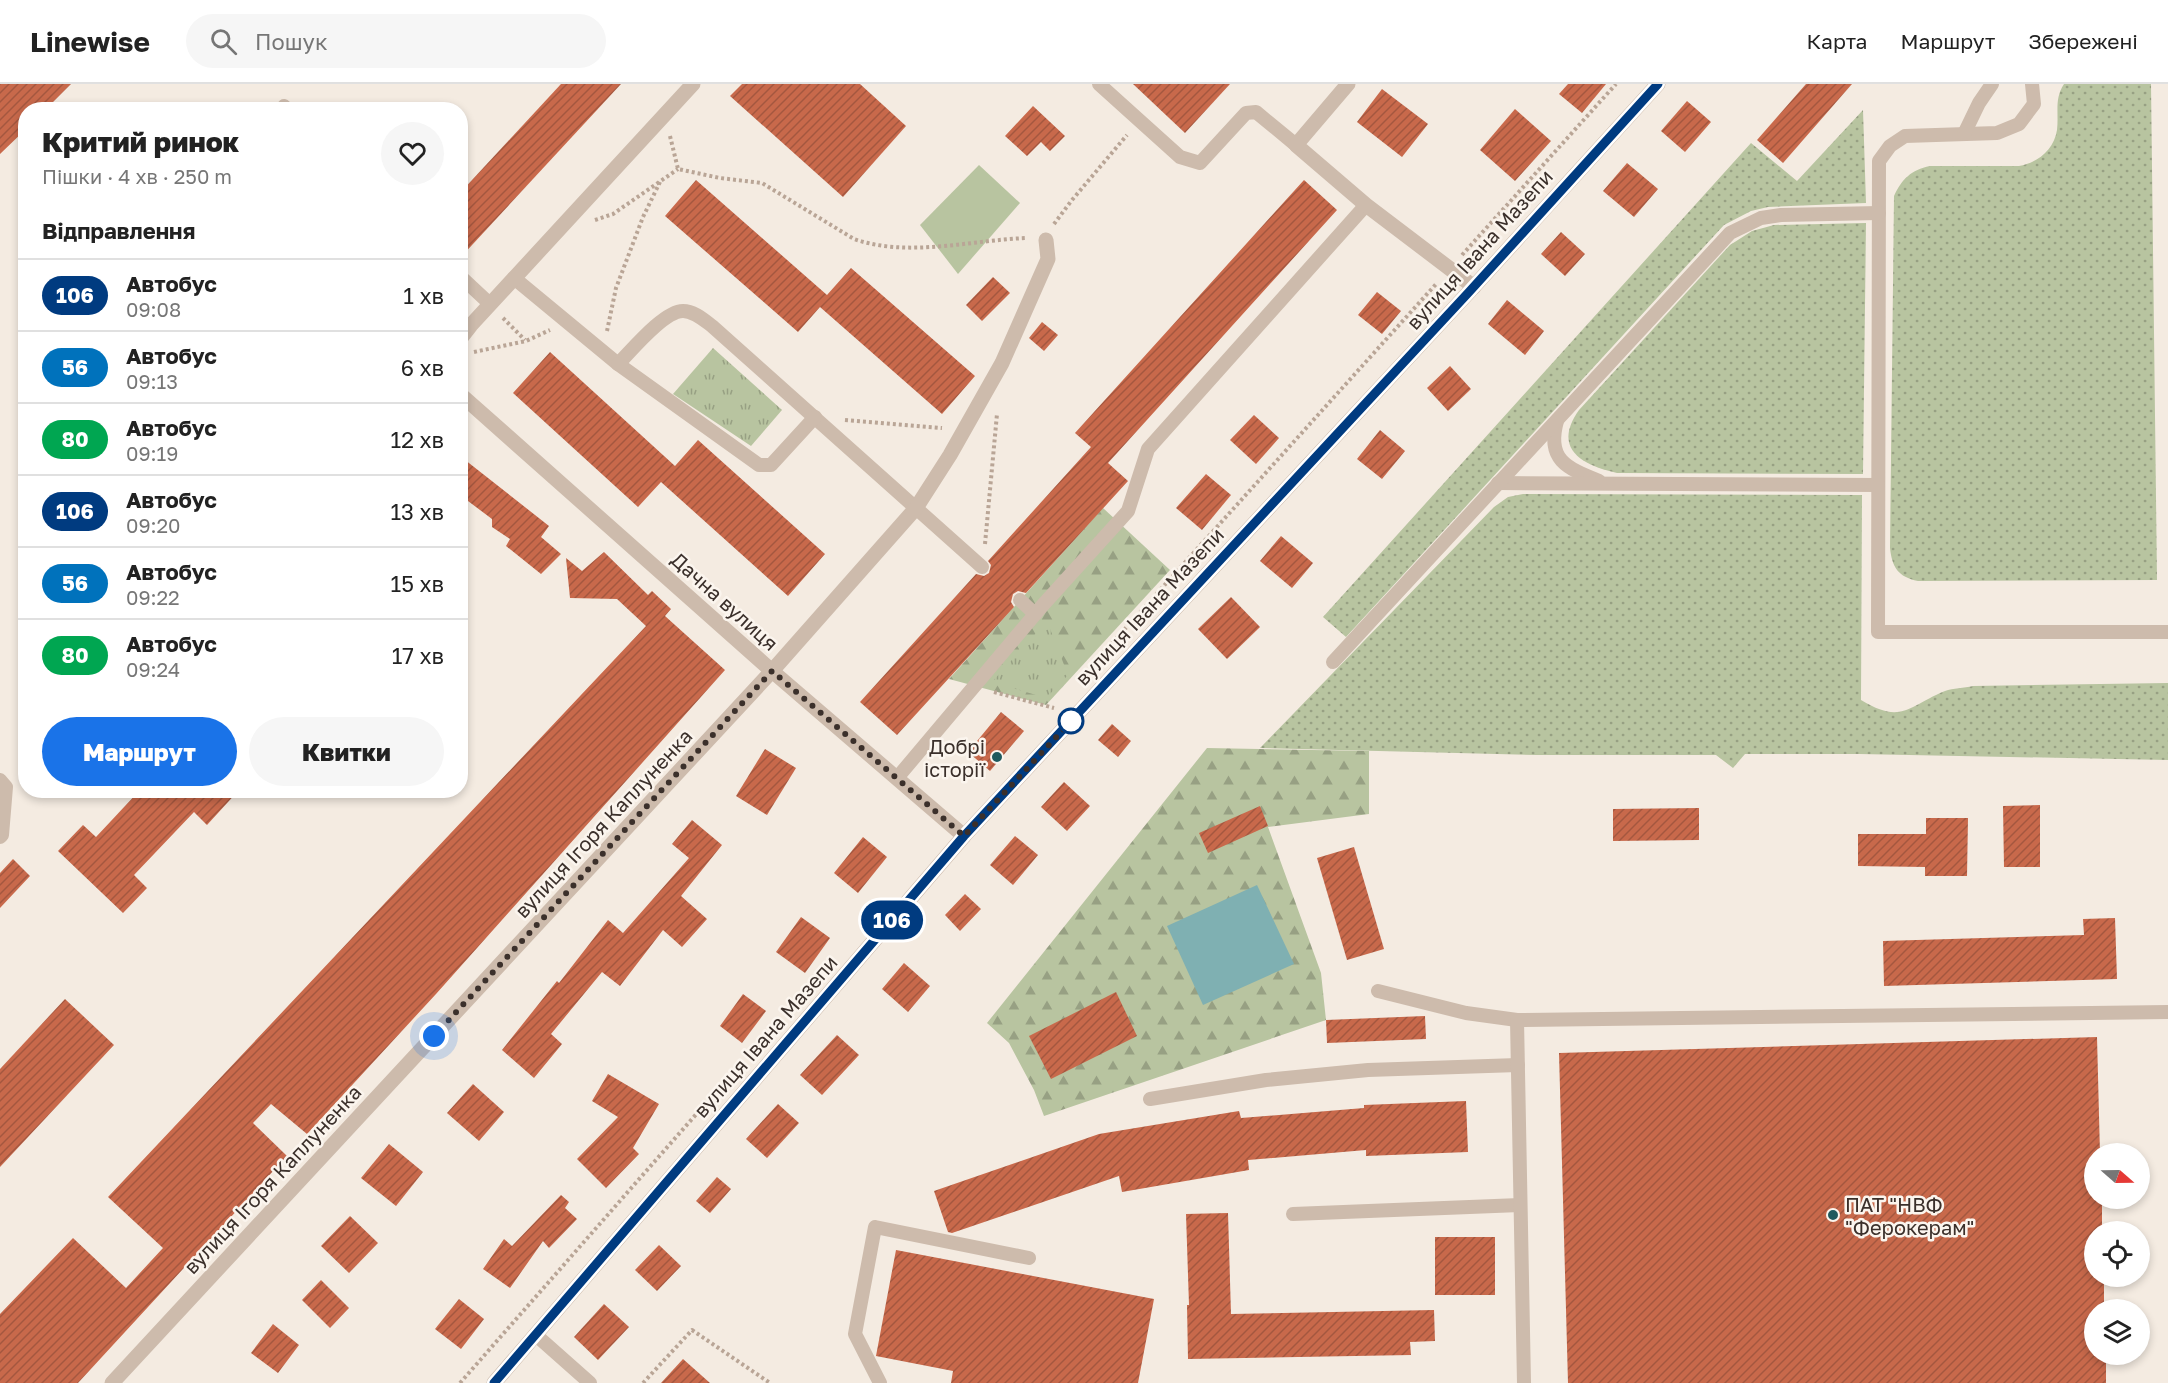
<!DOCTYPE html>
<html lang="uk">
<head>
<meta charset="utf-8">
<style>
	body { margin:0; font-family:"Golos Text",sans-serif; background:#f6f6f6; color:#222; height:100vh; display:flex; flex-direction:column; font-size:22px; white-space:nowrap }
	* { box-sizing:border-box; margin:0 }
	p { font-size:20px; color:#767676 }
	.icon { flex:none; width:33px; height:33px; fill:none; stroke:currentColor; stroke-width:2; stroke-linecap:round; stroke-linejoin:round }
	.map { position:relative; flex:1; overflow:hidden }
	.drawer { position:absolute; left:18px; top:18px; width:450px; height:696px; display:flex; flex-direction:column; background:#fff; border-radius:24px; box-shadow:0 3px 9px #0003 }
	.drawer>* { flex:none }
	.badge { padding:0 12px; border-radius:20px; font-size:21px; line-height:39px }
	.needle { width:39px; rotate:110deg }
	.buttons { position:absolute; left:2084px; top:1059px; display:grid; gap:12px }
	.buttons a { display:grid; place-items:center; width:66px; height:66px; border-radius:50%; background:#fff; box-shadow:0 3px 9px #0003; font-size:30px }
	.you { position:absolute; width:30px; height:30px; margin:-15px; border:4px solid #fff; border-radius:50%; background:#1a73e8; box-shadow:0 0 0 9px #1a73e833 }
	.map>.badge { position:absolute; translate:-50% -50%; box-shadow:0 0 0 3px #fff }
	h2 { padding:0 24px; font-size:22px; line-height:54px }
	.round { display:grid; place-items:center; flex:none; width:63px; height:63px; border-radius:32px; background:#f6f6f6 }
	.overview { display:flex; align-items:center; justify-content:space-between; height:102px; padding:0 24px }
	h1 { font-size:28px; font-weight:800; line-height:45px }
	.button { display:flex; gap:12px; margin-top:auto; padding:12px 24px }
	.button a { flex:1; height:69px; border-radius:36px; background:#1a73e8; color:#fff; font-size:24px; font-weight:800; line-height:69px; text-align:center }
	.button a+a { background:#f6f6f6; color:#222 }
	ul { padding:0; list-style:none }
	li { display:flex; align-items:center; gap:18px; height:72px; padding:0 24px; border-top:2px solid #e0e0e0 }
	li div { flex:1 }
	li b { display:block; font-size:22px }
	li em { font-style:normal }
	li .badge { min-width:66px; font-weight:700; text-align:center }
	header { display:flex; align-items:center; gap:36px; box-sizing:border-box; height:84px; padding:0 30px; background:#fff; border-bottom:2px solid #e0e0e0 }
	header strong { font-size:28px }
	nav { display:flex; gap:33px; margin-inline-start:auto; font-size:21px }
	.search { width:420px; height:54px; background:#f6f6f6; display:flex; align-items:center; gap:15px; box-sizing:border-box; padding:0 21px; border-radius:33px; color:#767676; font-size:22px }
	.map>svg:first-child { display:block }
	.grass { fill:url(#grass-dots) }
	.forest { fill:url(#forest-firs) }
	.park { fill:url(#park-tufts) }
	.pitch { fill:#b8c4a0 }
	.water { fill:#7fb0b2 }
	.building { fill:url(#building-hatch) }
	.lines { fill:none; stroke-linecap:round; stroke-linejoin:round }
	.path { stroke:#b9a596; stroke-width:4; stroke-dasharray:3 3; stroke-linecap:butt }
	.service { stroke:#cdbbac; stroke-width:14 }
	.minor { stroke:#cdbbac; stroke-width:15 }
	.tertiary { stroke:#cdbbac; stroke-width:15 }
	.line-casing { stroke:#fff; stroke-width:14 }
	.line { stroke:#003b80; stroke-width:9 }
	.walk { stroke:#3b302b; stroke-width:6; stroke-dasharray:0 10.8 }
	.stop-dot { fill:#fff; stroke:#003b80; stroke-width:3 }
	.poi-dot { fill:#1f5a5e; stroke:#fbf5ee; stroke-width:2 }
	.labels { text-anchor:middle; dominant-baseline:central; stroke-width:5; stroke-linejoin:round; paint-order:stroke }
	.street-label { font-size:20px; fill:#3b302b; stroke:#fbf5ee }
	.poi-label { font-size:20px; fill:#3b302b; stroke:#fbf5ee; text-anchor:end }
</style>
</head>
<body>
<header>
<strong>Linewise</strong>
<div class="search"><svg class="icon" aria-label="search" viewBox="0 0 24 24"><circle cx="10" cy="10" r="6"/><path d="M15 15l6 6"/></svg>Пошук</div>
<nav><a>Карта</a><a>Маршрут</a><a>Збережені</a></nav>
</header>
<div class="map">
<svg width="2168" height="1299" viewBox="0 0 2168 1299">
	<defs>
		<pattern id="grass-dots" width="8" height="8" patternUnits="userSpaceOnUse" patternTransform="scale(1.5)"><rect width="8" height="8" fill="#b8c4a0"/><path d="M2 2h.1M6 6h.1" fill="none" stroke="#97a083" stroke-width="1.8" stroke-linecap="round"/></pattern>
		<pattern id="forest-firs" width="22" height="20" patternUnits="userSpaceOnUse" patternTransform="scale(1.5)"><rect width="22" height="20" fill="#b8c4a0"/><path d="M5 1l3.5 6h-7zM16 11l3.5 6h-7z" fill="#97a083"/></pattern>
		<pattern id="park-tufts" width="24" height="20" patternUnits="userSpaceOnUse" patternTransform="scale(1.5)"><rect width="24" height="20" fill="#b8c4a0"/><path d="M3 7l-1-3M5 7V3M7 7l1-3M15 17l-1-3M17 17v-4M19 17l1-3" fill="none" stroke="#97a083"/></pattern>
		<pattern id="building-hatch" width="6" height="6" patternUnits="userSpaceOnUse" patternTransform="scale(1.5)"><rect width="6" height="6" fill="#c8694b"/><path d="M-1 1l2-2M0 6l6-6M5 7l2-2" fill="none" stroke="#a4573f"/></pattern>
	</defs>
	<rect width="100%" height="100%" fill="#f4ebe1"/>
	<g class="grass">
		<path d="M2064 0H2151L2157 496 1918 497C1898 493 1892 483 1890 464L1894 112C1902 95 1911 86 1930 82H2019C2037 79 2054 66 2057 46 2059 29 2054 15 2064 0Z"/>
		<path d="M1863 26 1866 119 1768 123 1751 127 1724 141 1346 553 1323 533 1751 59 1797 97Z"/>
		<path d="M1866 139 1863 390 1617 389C1581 381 1552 364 1579 326L1730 161 1752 147 1774 141Z"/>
		<path d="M1523 410 1862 411 1861 616C1902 641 1908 622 1945 607 1953 604 1964 604 1973 602L2168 599V676L1859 670H1745L1733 684 1716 671H1536L1260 664 1494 423 1508 413Z"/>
	</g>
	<g class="forest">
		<path d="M1103 424 1170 486 1046 621 949 595Z"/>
		<path d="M1207 664 1369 667V730L1268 743 1321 889 1326 936 1044 1032 1034 1006 1009 959 987 939Z"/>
	</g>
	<g class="park">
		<path d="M713 264 782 326 751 362 673 310Z"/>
		<path d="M1047 537 1068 591 1046 614 992 598Z"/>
	</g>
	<path class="pitch" d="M979 81 1020 119 958 190 920 141Z"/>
	<path class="water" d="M1257 801 1294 880 1203 921 1167 842Z"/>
	<g class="building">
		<path d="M0 0H71L45 26H26V45L0 70Z"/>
		<path d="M561 0H621L460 174V109Z"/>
		<path d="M742 0H860L906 42 843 113 730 12Z"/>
		<path d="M1133 0H1230L1185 49Z"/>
		<path d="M1568 0H1606L1582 29 1559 10Z"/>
		<path d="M1806 0H1852L1783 79 1757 56Z"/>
		<path d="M1382 5 1428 40 1402 73 1357 38Z"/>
		<path d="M1687 17 1711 38 1685 68 1661 47Z"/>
		<path d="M1033 22 1065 52 1050 67 1041 58 1027 72 1005 52Z"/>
		<path d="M1515 25 1551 57 1515 97 1480 66Z"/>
		<path d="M1627 79 1658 105 1634 133 1603 107Z"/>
		<path d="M696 96 827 211 851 184 975 292 942 330 820 223 798 248 665 132Z"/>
		<path d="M1304 96 1337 126 1108 379 1128 397 1026 509 1018 507 1013 510 1011 518 1014 523 897 651 860 618 976 490 984 492 989 489 991 481 988 477 1091 363 1075 349Z"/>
		<path d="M1561 148 1585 170 1565 192 1541 170Z"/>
		<path d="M993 193 1010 209 982 237 966 221Z"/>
		<path d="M1377 208 1401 227 1382 250 1358 231Z"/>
		<path d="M1507 216 1544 247 1525 271 1488 240Z"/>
		<path d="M1042 238 1058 251 1044 267 1029 254Z"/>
		<path d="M550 268 675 382 698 356 825 470 788 512 661 398 638 423 513 309Z"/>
		<path d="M1450 282 1471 305 1448 327 1427 304Z"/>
		<path d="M1254 331 1279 354 1256 380 1230 356Z"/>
		<path d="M1380 346 1405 367 1382 395 1357 375Z"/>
		<path d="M460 372 549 442 541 453 561 470 541 490 506 462 510 455 492 443V435L460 411Z"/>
		<path d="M1206 390 1231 411 1202 446 1176 424Z"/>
		<path d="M1281 452 1313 479 1292 504 1260 477Z"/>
		<path d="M604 468 648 511 652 507 671 525 665 532 725 586 436 910 307 1050 271 1020 253 1039 287 1072 78 1299H0V1230L73 1154 126 1204 163 1164 108 1113 646 542 617 515 570 514 566 474 582 487Z"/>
		<path d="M1231 513 1260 543 1227 575 1198 545Z"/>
		<path d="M1001 628 1024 647 990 687 968 668Z"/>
		<path d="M1112 640 1131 657 1118 673 1098 656Z"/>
		<path d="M765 665 796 684 767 731 736 712Z"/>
		<path d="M1064 698 1090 722 1067 747 1041 723Z"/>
		<path d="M140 706H239L207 741 194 728 134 791 147 804 123 829 58 767 83 741 96 753Z"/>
		<path d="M2040 721V783H2004L2003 722Z"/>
		<path d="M1260 722 1268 742 1208 769 1199 749Z"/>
		<path d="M1699 724V756L1613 757V725Z"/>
		<path d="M1926 734H1968L1967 792H1925V783L1858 782V750H1926Z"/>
		<path d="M692 736 722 761 681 812 707 835 682 863 663 846 620 902 602 888 551 950 562 960 534 994 502 966 557 897 559 899 608 836 623 849 689 774 672 760Z"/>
		<path d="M1015 752 1038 771 1013 801 990 781Z"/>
		<path d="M863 753 887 773 858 809 834 789Z"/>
		<path d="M1354 763 1384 865 1347 876 1317 774Z"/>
		<path d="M13 775 30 792 0 824V789Z"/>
		<path d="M965 810 981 825 960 847 945 831Z"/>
		<path d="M801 833 830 854 805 889 776 868Z"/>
		<path d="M2115 834 2117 895 1884 902 1883 857 2084 851 2083 835Z"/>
		<path d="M904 879 930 902 908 928 882 905Z"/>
		<path d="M1116 908 1137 952 1051 995 1029 952Z"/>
		<path d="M743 910 766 927 742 959 720 942Z"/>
		<path d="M65 915 114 961 0 1083V985Z"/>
		<path d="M1425 932 1426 955 1327 959 1326 936Z"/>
		<path d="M837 951 859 971 822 1011 800 991Z"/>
		<path d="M2097 953 2100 1070H2094V1114H2102V1148H2094V1192H2104V1226H2094V1270H2106V1299H1568L1559 969Z"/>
		<path d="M608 990 659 1020 633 1064 639 1070 606 1104 577 1075 618 1033 592 1017Z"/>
		<path d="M473 1000 504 1028 479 1057 447 1029Z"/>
		<path d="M1466 1017 1468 1068 1366 1072V1066L1248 1076 1249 1086 1122 1108 1119 1092 952 1149 948 1148 934 1107 1099 1050 1239 1027 1241 1034 1364 1024V1021Z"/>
		<path d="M778 1020 799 1039 767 1074 746 1055Z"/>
		<path d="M389 1060 423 1088 396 1122 361 1094Z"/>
		<path d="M717 1093 731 1105 710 1129 696 1117Z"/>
		<path d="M561 1111 569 1118 565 1124 577 1135 549 1164 543 1157 510 1204 483 1185 504 1155 512 1162Z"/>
		<path d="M1228 1129 1231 1230 1434 1226 1435 1257 1410 1258 1411 1271 1188 1275 1187 1221H1189L1186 1130Z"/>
		<path d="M350 1132 378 1159 349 1189 321 1162Z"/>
		<rect x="1435" y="1153" width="60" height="58"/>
		<path d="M659 1161 681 1182 657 1207 635 1186Z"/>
		<path d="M896 1166 1154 1215 1138 1299H951L953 1287 876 1272Z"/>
		<path d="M321 1196 349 1224 330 1244 302 1216Z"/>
		<path d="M459 1215 484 1235 461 1265 435 1245Z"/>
		<path d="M604 1220 629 1243 598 1276 574 1253Z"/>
		<path d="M273 1240 299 1261 278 1289 251 1269Z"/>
		<path d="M683 1275 710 1299H661Z"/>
	</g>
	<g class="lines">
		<g class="path">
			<path d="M670 52 678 85 720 94 762 99 854 155C908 174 971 156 1027 154"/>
			<path d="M595 136 613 130 678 85"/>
			<path d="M1054 140 1072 116 1127 51"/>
			<path d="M1462 171 1616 0"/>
			<path d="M503 234 525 256"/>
			<path d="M607 247 616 204 643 133 660 98"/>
			<path d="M474 268 526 257 550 246"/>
			<path d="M845 336 942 344"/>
			<path d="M985 460 997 330"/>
			<path d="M1096 577 1437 199"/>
			<path d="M994 608 1054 624"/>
			<path d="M460 1299 706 1019"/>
			<path d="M643 1299 692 1246 770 1299"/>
		</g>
		<g class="service">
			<path d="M1099 0 1180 73 1200 79 1246 29 1256 28 1296 61"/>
			<path d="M2032 0 2034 20 2019 40 1997 49 1905 52 1890 62 1879 77 1878 548H2168"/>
			<path d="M284 22 287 26"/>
			<path d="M1964 50 1979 19 1992 0"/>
			<path d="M460 192 490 220"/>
			<path d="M514 194 618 280C632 266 664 227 683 227 694 227 704 236 712 242L982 483"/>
			<path d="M618 280 759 381H771L815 333"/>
			<path d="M1557 337C1546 376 1567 384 1599 397"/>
			<path d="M1498 399 1878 401"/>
			<path d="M1020 516 1035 530"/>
			<path d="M1333 578 1730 149 1761 134 1781 131 1879 129"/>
			<path d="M897 694 1042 522 1128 427 1148 365 1366 121"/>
			<path d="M0 696 6 703 2 751 0 753"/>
			<path d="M1378 907 1466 929 1517 936"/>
			<path d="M1150 1015 1266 996 1368 986 1518 981"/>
			<path d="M1293 1130 1520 1121"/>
			<path d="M537 1252 590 1299"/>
			<path d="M880 1299 855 1250 875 1143 1029 1174"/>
			<path d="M1524 1299 1517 936 2168 928"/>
		</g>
		<g class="minor">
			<path d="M1348 0 1296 61 1366 121 1474 203"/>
			<path d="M460 255 471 241 693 0"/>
			<path d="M460 310 772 587 964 752"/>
			<path d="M112 1299 772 587 916 424 950 371 1002 279 1048 175 1046 156"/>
		</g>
		<path class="tertiary" d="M494 1299 964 752 1469 208 1658 0"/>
	</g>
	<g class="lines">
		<defs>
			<path id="line" d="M494 1299 964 752 1469 208 1658 0"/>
		</defs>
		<use href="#line" class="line-casing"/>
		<use href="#line" class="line"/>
		<path class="walk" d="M434 952 772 587 964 752 1076 632 1071 637"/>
	</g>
	<circle class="stop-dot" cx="1071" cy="637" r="12"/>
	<g class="poi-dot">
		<circle cx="997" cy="673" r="6"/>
		<circle cx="1833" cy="1131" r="6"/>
	</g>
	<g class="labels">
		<g class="street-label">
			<text transform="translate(1479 165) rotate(-48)">вулиця Івана Мазепи</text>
			<text transform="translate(725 517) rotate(42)">Дачна вулиця</text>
			<text transform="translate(1149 522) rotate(-47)">вулиця Івана Мазепи</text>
			<text transform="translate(603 739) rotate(-47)">вулиця Ігоря Каплуненка</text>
			<text transform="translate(765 952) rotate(-49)">вулиця Івана Мазепи</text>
			<text transform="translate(272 1095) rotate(-47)">вулиця Ігоря Каплуненка</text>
		</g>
		<g class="poi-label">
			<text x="985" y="662">Добрі<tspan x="985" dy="23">історії</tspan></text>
			<text x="1845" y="1120" text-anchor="start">ПАТ "НВФ<tspan x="1845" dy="23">"Ферокерам"</tspan></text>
		</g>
	</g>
</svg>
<div class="buttons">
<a><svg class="needle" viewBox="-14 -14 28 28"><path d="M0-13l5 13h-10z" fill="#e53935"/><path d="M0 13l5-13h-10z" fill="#767676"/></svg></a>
<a><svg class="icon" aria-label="locate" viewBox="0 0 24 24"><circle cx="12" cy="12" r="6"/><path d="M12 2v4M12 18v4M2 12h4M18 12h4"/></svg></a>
<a><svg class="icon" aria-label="layers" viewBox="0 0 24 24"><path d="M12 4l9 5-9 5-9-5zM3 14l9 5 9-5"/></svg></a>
</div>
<div class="you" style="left:434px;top:952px"></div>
<b class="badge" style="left:892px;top:836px;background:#003b80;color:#fff">106</b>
<section class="drawer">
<div class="overview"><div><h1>Критий ринок</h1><p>Пішки · 4 хв · 250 m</p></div><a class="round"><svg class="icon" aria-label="heart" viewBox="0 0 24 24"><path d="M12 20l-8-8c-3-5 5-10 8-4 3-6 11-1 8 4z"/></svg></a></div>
<h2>Відправлення</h2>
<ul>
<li><span class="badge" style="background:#003b80;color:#fff">106</span><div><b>Автобус</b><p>09:08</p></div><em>1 хв</em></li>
<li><span class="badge" style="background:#0072bc;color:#fff">56</span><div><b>Автобус</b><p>09:13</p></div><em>6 хв</em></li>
<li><span class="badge" style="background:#00a651;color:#fff">80</span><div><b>Автобус</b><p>09:19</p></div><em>12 хв</em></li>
<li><span class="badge" style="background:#003b80;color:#fff">106</span><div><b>Автобус</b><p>09:20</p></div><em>13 хв</em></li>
<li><span class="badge" style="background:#0072bc;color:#fff">56</span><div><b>Автобус</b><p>09:22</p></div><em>15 хв</em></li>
<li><span class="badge" style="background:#00a651;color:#fff">80</span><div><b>Автобус</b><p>09:24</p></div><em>17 хв</em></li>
</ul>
<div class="button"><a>Маршрут</a><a>Квитки</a></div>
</section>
</div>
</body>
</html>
